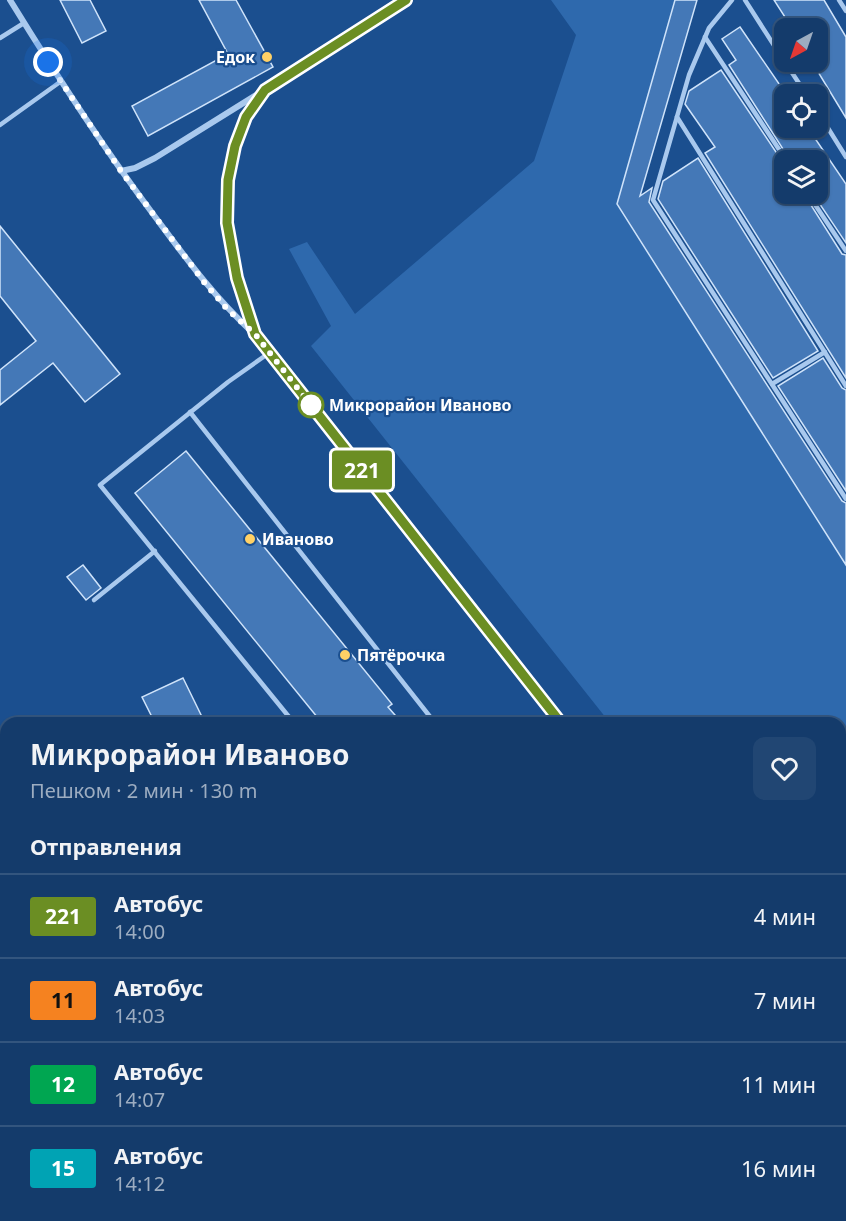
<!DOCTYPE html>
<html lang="ru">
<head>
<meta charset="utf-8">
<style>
	body { margin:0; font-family:"Noto Sans",sans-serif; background:#214673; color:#f1f3f6; height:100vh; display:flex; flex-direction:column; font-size:22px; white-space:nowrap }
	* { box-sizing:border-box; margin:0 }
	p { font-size:20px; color:#9dadc1 }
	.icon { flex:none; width:33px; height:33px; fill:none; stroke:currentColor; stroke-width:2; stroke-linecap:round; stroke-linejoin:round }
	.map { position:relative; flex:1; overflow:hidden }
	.side { position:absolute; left:0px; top:717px; width:846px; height:504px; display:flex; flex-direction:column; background:#143b6b; border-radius:18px 18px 0 0; box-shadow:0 2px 4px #0004,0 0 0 2px #33557e }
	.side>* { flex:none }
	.badge { padding:0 12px; border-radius:4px; font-size:21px; line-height:39px }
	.needle { width:39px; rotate:220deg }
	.fabs { position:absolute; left:774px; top:18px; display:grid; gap:12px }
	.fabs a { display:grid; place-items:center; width:54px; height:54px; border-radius:12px; background:#143b6b; box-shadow:0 2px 4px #0004,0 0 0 2px #33557e; font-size:30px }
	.you { position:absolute; width:30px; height:30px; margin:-15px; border:4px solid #fff; border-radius:50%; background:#1a73e8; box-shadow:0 0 0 9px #1a73e833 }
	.map>.badge { position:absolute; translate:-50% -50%; box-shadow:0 0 0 3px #fff }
	h2 { padding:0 30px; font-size:22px; line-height:54px }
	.round { display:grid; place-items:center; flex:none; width:63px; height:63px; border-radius:12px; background:#214673 }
	.head { display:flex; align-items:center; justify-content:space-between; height:102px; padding:0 30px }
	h1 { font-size:28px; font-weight:700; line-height:45px }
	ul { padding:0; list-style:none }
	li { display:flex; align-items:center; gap:18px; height:84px; padding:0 30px; border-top:2px solid #33557e }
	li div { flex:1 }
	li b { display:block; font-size:22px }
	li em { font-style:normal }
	li .badge { min-width:66px; font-weight:700; text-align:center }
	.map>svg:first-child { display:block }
	.green { fill:#2e69ad }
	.building { fill:#4478b7; stroke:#cfe3fa; stroke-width:1.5 }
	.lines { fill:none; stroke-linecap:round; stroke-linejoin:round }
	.service { stroke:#a9c9ee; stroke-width:4.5 }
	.minor { stroke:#a9c9ee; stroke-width:6 }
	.tertiary { stroke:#a9c9ee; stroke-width:10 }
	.line-casing { stroke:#fff; stroke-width:14 }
	.line { stroke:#6b8e23; stroke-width:9 }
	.walk { stroke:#fff; stroke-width:6; stroke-dasharray:0 10.8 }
	.poi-dot { fill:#ffd166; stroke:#1b4f8f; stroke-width:2 }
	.stop-dot { fill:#fff; stroke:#6b8e23; stroke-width:3 }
	.labels { text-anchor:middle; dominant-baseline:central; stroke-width:4.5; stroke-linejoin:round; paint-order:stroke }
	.poi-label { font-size:16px; font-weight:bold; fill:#fff; stroke:#1b4f8f; text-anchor:start }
	.stop-label { font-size:16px; font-weight:bold; fill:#fff; stroke:#1b4f8f; text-anchor:start }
</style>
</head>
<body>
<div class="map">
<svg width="846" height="1221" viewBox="0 0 846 1221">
	<rect width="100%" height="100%" fill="#1b4f8f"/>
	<path class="green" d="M551 0H675L617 204 846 565V757L840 761V723H610L311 346 331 326 289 249 307 242 355 314 534 161 576 35Z"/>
	<g class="building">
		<path d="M60 0H90L106 31 82 43Z"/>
		<path d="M199 0H236L273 67 148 136 132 106 228 54Z"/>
		<path d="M675 0H697L640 196 652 188 649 202 842 501 846 503V565L617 204Z"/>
		<path d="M774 0H824L846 37V118L812 62H818V28H792Z"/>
		<path d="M740 27 786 94 784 128H808L846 184V243L813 194H818V160H790L729 65 736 60 722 39Z"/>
		<path d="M721 70 784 164V194H804L842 254 846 255V378L705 153 715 147 685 104 689 91Z"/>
		<path d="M698 158 818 351 773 378 658 199 663 181Z"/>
		<path d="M0 226 120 374 85 402 53 363 0 405V370L36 341 0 296Z"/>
		<path d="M823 358 842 388 846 390V491L778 386Z"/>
		<path d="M186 451 392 704 388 707 402 723H322L135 493Z"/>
		<path d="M83 565 101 588 86 600 67 577Z"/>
		<path d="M183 678 205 723H155L142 697Z"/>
	</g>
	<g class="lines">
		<g class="service">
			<path d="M732 0 709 28 689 75 653 200 846 499"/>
			<path d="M745 0 784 61"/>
			<path d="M839 0 846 11"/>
			<path d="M705 37 786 160"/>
			<path d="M0 38 24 23"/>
			<path d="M785 62 806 94"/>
			<path d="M818 112 846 157"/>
			<path d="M677 117 846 386"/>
			<path d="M0 125 60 82"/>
			<path d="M808 194 846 251"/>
			<path d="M269 353 228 382 100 485 294 723"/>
			<path d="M772 384 825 352"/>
			<path d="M190 412 435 723"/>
			<path d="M94 600 155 551"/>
			<path d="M840 797 846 793"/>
			<path d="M840 886 846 882"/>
			<path d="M840 941 846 949"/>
			<path d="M574 1215 579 1221"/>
			<path d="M819 1215 824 1221"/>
			<path d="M365 1221 373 1215"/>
			<path d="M751 1221 758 1215"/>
		</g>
		<g class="minor">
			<path d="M10 0C55 73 101 145 153 214 185 257 213 296 253 333"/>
			<path d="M121 171 135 168 155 158 261 92"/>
			<path d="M0 1119 6 1117"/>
		</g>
		<g class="tertiary">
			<path d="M406 0 265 90 246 118 235 146 228 180 227 223 237 278 255 334 561 723"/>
			<path d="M840 1084 846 1092"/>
		</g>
	</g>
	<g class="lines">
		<defs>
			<path id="line" d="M406 0 265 90 246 117 235 146 228 180 227 223 237 278 255 334 561 723"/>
		</defs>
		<use href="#line" class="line-casing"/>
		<use href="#line" class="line"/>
		<path class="walk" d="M48 62 121 171 204 282 227 309 255 334 314 409 311 405"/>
	</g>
	<g class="poi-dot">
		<circle cx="267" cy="57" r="6"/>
		<circle cx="250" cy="539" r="6"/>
		<circle cx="345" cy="655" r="6"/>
	</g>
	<circle class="stop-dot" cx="311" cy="405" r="12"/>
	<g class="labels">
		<g class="poi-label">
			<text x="255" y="57" text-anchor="end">Едок</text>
			<text x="262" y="539">Иваново</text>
			<text x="357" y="655">Пятёрочка</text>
		</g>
		<g class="stop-label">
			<text x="329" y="405">Микрорайон Иваново</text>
		</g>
	</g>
</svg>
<div class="fabs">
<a><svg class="needle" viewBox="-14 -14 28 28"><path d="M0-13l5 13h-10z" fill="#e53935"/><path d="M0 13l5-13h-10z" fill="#9dadc1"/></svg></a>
<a><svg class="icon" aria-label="locate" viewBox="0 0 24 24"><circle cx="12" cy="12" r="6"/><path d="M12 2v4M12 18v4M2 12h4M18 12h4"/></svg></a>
<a><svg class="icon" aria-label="layers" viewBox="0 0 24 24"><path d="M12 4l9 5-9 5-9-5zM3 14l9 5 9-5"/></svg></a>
</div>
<div class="you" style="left:48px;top:62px"></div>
<b class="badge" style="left:362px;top:470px;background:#6b8e23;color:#fff">221</b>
<section class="side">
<div class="head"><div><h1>Микрорайон Иваново</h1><p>Пешком · 2 мин · 130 m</p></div><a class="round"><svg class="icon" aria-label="heart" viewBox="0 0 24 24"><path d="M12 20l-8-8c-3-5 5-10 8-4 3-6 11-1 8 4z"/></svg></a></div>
<h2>Отправления</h2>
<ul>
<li><span class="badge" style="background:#6b8e23;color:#fff">221</span><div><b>Автобус</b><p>14:00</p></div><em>4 мин</em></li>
<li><span class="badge" style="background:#f58220;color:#111">11</span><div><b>Автобус</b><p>14:03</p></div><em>7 мин</em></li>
<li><span class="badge" style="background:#00a651;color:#fff">12</span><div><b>Автобус</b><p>14:07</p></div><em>11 мин</em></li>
<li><span class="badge" style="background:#00a3b4;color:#fff">15</span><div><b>Автобус</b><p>14:12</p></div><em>16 мин</em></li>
</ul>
</section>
</div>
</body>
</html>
